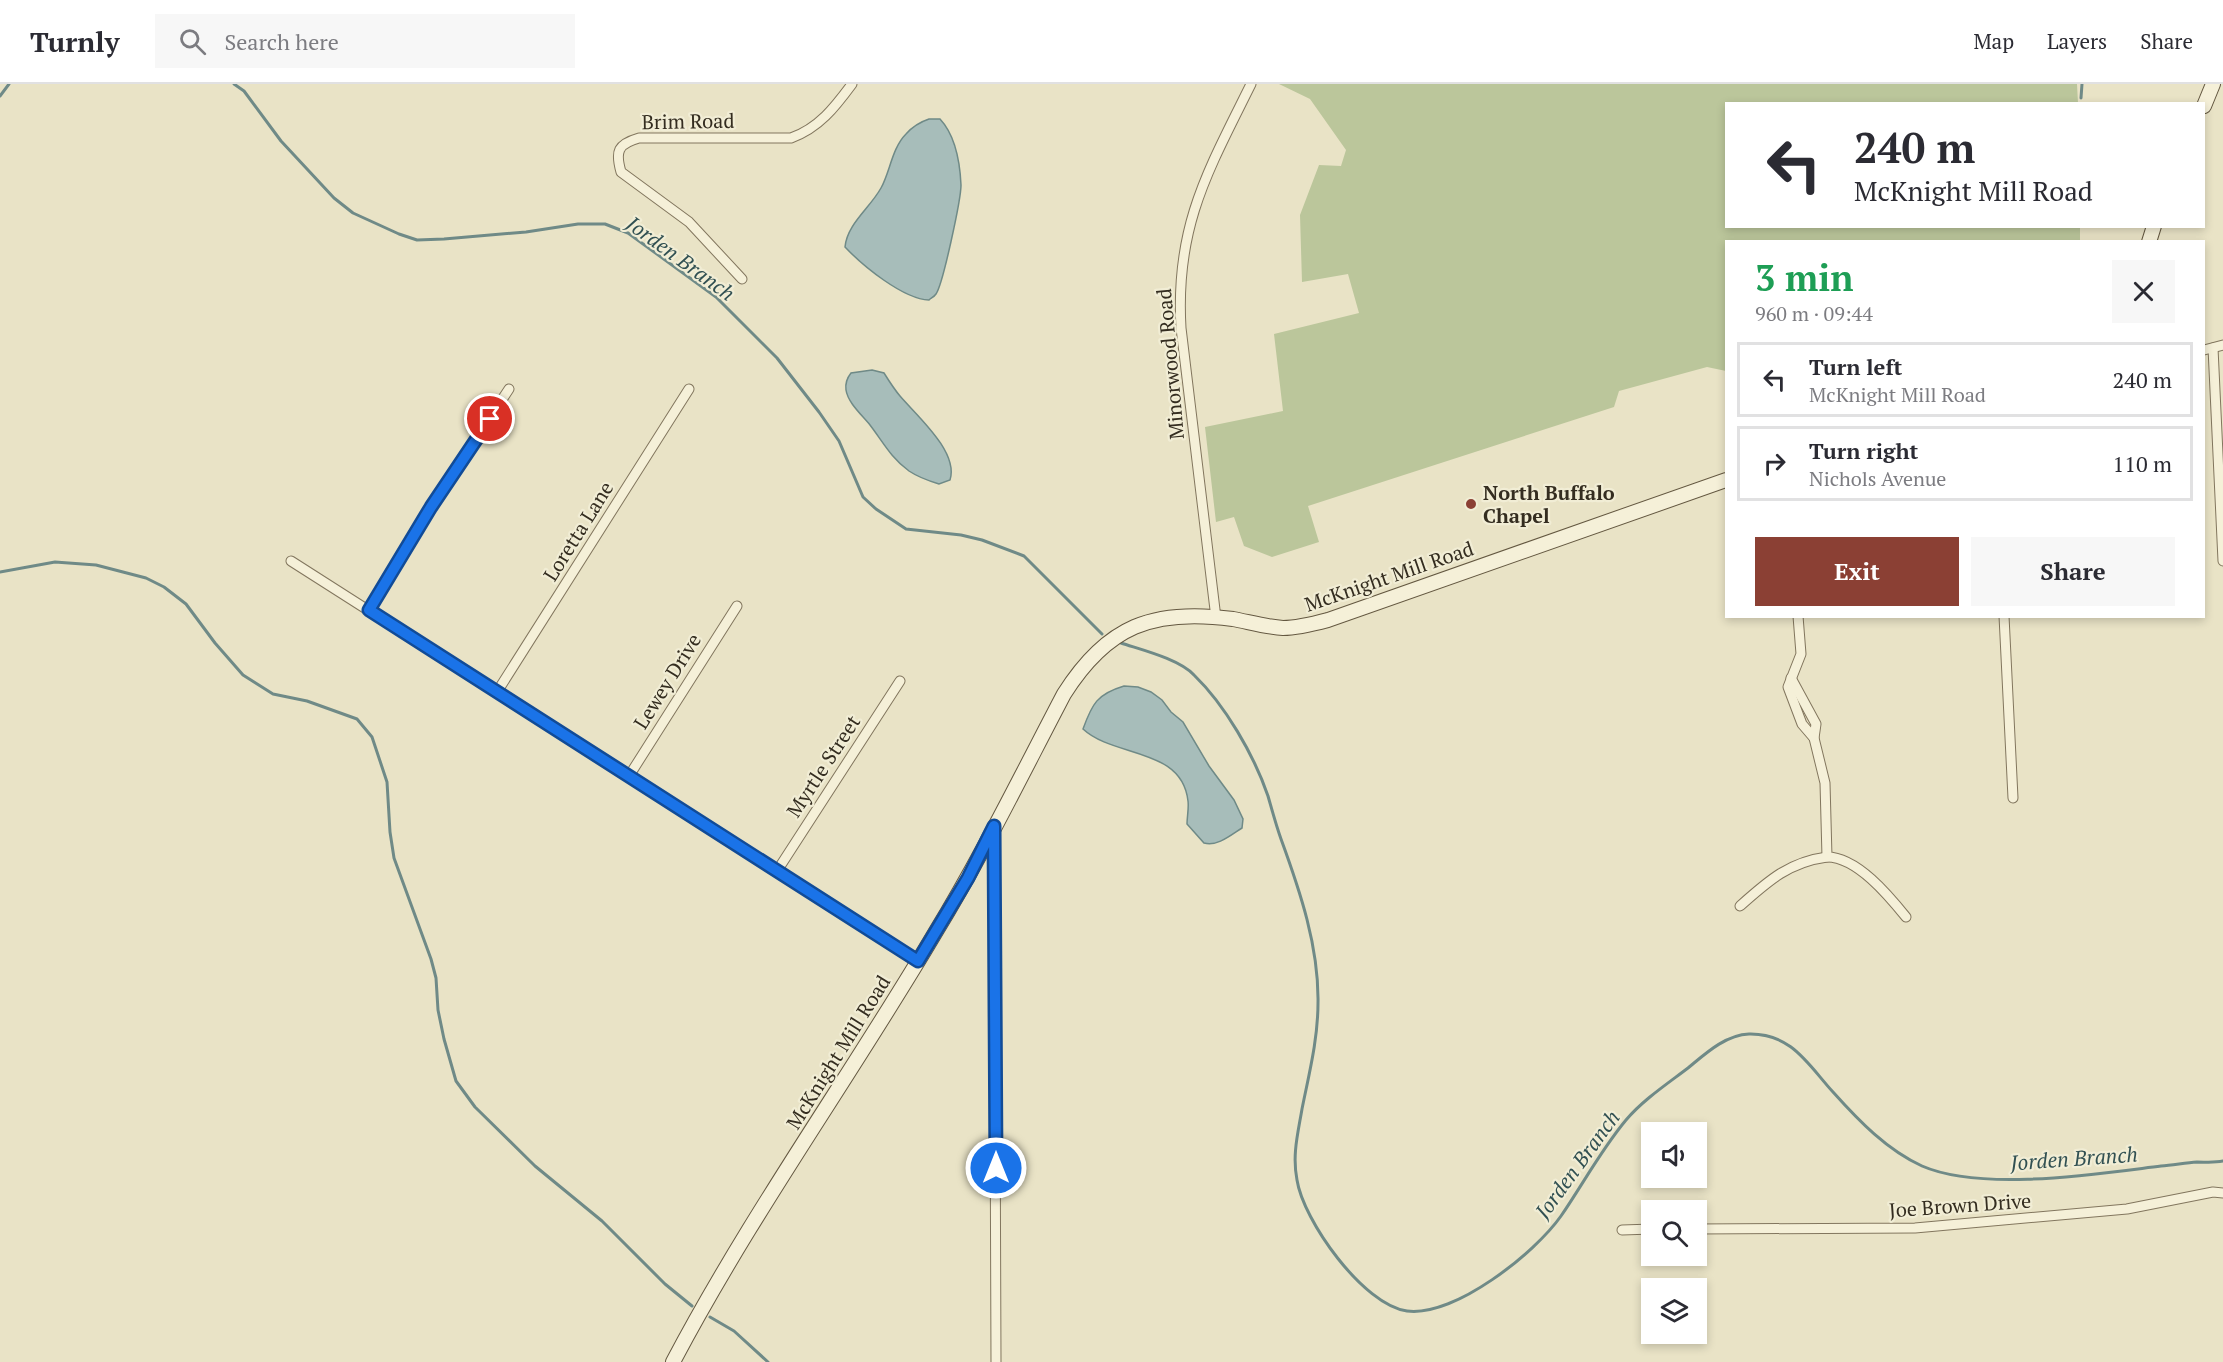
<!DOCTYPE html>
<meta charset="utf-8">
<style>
:root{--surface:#fff;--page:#f7f7f7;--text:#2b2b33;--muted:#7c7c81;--line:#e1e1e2;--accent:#8b4034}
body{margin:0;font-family:"PT Serif",serif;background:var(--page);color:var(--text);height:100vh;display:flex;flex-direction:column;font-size:22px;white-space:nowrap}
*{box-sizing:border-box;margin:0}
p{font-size:20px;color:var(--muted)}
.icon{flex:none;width:33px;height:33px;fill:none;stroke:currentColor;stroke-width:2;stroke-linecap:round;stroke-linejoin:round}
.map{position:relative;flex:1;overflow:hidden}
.details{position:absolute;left:1725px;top:156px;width:480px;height:378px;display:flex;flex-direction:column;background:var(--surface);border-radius:0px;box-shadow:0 3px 9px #0003}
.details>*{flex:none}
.banner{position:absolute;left:1725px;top:18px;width:480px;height:126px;border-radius:0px;box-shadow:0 3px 9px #0003;background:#fff;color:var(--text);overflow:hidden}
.buttons{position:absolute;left:1641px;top:1038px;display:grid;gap:12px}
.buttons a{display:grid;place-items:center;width:66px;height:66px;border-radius:0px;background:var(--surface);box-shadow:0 3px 9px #0003;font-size:30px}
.pin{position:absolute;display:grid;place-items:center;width:51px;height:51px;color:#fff;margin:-26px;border:3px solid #fff;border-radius:50%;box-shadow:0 2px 6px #0007}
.me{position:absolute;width:66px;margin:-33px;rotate:0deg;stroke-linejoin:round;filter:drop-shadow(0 0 4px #0008)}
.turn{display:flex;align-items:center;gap:21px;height:126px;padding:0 30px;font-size:27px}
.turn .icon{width:78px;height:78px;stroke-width:2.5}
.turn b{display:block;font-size:42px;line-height:51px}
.round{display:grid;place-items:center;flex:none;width:63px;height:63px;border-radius:0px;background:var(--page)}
.summary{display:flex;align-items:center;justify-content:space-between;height:102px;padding:0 30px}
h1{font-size:36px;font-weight:700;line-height:45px;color:#1e9e55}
.cta{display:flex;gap:12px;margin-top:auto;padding:12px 30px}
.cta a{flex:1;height:69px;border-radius:0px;background:var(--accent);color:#fff;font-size:24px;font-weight:700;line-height:69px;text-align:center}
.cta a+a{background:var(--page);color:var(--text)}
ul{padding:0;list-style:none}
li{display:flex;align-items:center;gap:18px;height:75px;margin:0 12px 9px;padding:0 18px;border:3px solid var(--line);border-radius:0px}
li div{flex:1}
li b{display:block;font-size:22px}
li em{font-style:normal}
header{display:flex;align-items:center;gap:36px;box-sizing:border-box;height:84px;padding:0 30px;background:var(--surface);border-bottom:2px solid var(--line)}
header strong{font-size:28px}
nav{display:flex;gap:33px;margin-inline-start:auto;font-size:21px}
.search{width:420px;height:54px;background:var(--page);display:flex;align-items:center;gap:15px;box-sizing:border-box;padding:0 21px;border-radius:0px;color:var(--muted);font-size:22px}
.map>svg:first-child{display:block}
.green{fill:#bbc69b}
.water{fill:#a7bdba;stroke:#6f8a87;stroke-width:1.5}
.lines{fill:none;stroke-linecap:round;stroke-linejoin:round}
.stream{stroke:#6f8a87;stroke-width:3}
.street-casing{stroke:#82765e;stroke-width:11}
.secondary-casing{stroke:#645841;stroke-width:16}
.street{stroke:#f5f0d8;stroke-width:9}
.secondary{stroke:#f5f0d8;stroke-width:14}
.route-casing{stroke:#114b97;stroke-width:15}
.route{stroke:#1a73e8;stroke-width:10}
.poi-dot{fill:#8b4034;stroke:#f1edd5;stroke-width:2}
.labels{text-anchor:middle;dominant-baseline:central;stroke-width:4.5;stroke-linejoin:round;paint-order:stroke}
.street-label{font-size:20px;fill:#342d20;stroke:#f1edd5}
.poi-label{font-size:20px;font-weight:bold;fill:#342d20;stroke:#f1edd5;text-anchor:start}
.water-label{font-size:21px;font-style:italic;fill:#315052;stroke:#f1edd5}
</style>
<header>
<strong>Turnly</strong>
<div class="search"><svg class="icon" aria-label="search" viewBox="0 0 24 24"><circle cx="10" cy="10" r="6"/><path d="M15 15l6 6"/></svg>Search here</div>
<nav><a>Map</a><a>Layers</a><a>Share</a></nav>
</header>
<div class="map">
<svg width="2223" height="1278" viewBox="0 0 2223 1278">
<rect width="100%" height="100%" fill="#e9e3c6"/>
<path class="green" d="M1279,0H2077L2078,19L1726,20V142H2080V157L1726,158V287L1707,283L1619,307L1614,323L1308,422L1319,458L1272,473L1244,462L1234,433L1216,438L1205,343L1283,327L1274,250L1359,229L1348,190L1302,198L1300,131L1319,81L1341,82L1346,66L1310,15Z"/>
<g class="water">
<path d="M929,35H940C955,51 960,79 961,101C961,115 943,200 936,210C934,213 931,214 929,216C903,215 863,182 845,163C847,140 870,124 881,104C890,88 892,64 906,50C913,42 920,38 929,35Z"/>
<path d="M872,286L884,289C889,297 894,305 900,312C917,332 959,368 950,396L939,400C929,397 918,393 909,387C891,374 883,358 870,341C862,331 848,319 846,306C845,299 847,294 851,289Z"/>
<path d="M1124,602L1138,603L1151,608L1162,616L1171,628L1183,638L1209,682L1234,716L1243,735L1242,744C1231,751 1217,763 1204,759L1187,740C1187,733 1189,724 1188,717C1182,663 1114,674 1083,645C1092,620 1097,610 1124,602Z"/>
</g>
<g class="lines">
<g class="stream">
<path d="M234,0L244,7L281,57L334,114L353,129L399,150L417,156L444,155L526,148L578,140H605L628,149L716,213L777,274L819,328L839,357L863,413L876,425L906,445L961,451L982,456L1024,472L1102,550"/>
<path d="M0,12L9,0"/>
<path d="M2081,14L2082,0"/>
<path d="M0,488L55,478L96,481L146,494L164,503L186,520L215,559L243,591L273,610L307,617L357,635L372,653L387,698L390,748L394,774L431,875L436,894L438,926L444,955L456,997L475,1023L535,1082L602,1137L665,1200L692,1222"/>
<path d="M1121,559C1142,566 1179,575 1194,591C1225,621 1254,671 1268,712C1272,726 1276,741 1281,755C1300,807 1319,863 1318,919C1318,955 1309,990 1302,1025C1298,1049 1292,1071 1297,1096C1303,1136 1363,1221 1407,1227C1455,1233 1535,1169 1561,1132C1583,1100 1601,1066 1626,1036C1643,1016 1667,1000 1688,984C1705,970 1725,951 1749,950C1792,949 1809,982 1833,1008C1859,1037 1887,1066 1922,1082C1982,1108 2096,1090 2161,1082C2173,1081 2185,1079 2197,1078C2206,1078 2214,1079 2223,1077"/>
<path d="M710,1233L734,1247L768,1278"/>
</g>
<defs>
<g id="street">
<path d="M742,195L689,138L621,88C615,67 618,60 639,54H791C819,44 835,23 852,0"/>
<path d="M2213,264L2223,477"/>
<path d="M2204,266L2223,261"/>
<path d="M291,477L918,877"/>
<path d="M369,526L431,423L509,305"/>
<path d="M1798,532L1801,570L1788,603L1802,640L1814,654"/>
<path d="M2004,532L2013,714"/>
<path d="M1216,534L1181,244C1175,142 1208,87 1251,0"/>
<path d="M1791,594L1816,640L1814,654L1825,699L1827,773C1857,773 1889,812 1906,833"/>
<path d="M497,608L689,305"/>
<path d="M629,692L737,522"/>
<path d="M994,748L996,1278"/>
<path d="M777,787L900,597"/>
<path d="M1740,822C1768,797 1789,778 1827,773"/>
<path d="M1696,1145L1915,1144L2127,1125L2213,1108L2223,1109"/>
<path d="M1622,1146L1652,1145"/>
</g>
<g id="secondary">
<path d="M2204,22L2213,0"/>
<path d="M2149,158L2154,142"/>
<path d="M673,1278C751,1130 850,993 935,849C982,772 1022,690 1064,610C1107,542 1153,524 1233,535C1249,538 1266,543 1283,544C1298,544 1313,540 1328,536L1726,396"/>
</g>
</defs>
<use href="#street" class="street-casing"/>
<use href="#secondary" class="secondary-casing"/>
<use href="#street" class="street"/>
<use href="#secondary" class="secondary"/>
</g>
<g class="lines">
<defs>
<path id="route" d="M490,335L431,423L369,526L918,877L968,794L994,742L996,1084"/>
</defs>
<use href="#route" class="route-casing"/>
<use href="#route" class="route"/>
</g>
<circle class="poi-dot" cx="1471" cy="420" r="6"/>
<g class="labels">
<g class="street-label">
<text transform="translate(688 37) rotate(-1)">Brim Road</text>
<text transform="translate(1170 280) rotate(-95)">Minorwood Road</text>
<text transform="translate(578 447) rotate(-58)">Loretta Lane</text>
<text transform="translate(1389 492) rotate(-19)">McKnight Mill Road</text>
<text transform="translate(667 597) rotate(-58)">Lewey Drive</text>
<text transform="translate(823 682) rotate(-57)">Myrtle Street</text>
<text transform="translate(838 968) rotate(-58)">McKnight Mill Road</text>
<text transform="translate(1960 1121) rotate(-4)">Joe Brown Drive</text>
</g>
<g class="poi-label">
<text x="1483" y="408">North Buffalo<tspan x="1483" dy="23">Chapel</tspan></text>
</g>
<g class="water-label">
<text transform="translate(681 174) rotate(36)">Jorden Branch</text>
<text transform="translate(2074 1074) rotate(-4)">Jorden Branch</text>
<text transform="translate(1577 1080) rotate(-54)">Jorden Branch</text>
</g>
</g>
</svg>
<div class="buttons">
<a><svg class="icon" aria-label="sound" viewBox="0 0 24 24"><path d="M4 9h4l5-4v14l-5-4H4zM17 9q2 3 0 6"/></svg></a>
<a><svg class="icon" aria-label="search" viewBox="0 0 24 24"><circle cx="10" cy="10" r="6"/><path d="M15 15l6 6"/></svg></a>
<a><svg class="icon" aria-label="layers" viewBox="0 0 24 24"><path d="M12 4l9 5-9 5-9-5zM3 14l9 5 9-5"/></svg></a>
</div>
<div class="pin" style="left:490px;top:335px;background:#d93025"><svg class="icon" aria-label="arrive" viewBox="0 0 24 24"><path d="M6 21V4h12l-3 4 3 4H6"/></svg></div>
<svg class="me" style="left:996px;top:1084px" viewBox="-20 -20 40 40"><circle r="17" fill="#1a73e8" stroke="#fff" stroke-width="3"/><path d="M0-11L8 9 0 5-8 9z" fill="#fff"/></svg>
<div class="banner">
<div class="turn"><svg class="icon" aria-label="left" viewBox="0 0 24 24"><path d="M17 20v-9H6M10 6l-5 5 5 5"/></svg><div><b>240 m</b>McKnight Mill Road</div></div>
</div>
<section class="details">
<div class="summary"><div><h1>3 min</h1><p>960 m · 09:44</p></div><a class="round"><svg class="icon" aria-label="close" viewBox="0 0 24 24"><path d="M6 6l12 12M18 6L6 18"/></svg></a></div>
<ul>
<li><svg class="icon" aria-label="left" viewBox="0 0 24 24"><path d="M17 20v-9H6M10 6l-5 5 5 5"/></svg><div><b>Turn left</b><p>McKnight Mill Road</p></div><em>240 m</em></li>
<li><svg class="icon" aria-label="right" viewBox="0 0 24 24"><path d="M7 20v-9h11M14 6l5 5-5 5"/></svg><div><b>Turn right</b><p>Nichols Avenue</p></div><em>110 m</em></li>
</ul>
<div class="cta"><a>Exit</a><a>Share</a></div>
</section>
</div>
